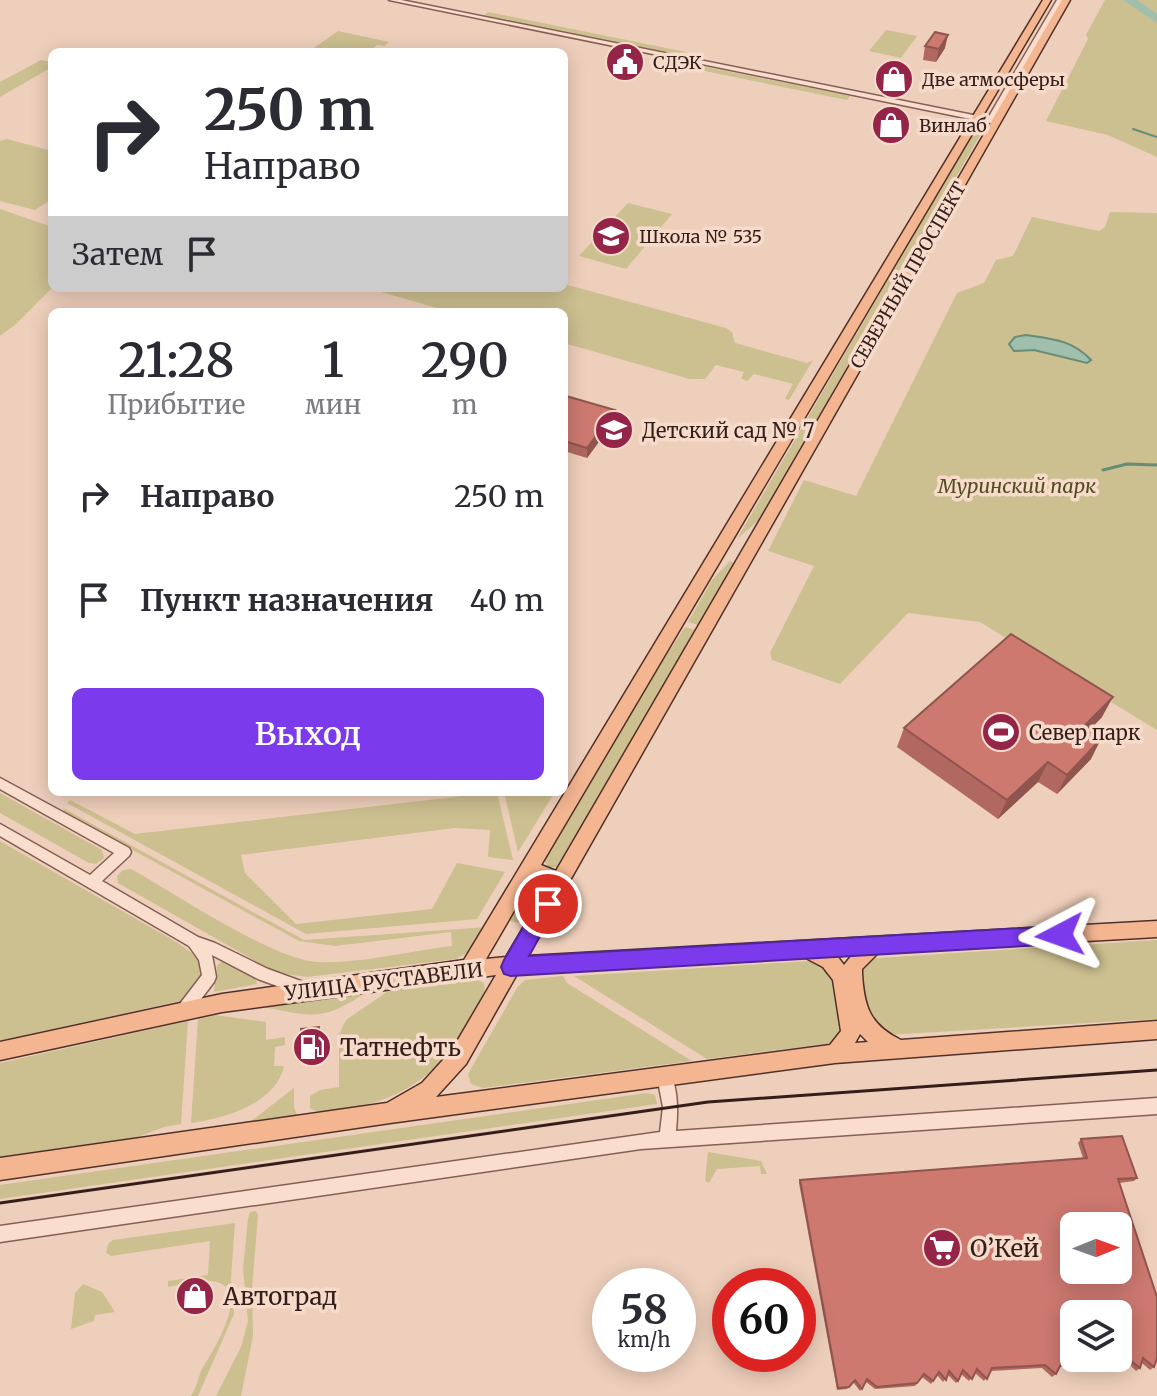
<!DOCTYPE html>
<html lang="ru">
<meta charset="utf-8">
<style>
:root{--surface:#fff;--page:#f2f2f3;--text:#2b2b33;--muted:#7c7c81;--accent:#7c3aed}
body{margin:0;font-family:Merriweather,serif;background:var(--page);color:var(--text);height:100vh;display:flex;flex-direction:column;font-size:30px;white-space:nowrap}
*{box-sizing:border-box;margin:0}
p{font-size:26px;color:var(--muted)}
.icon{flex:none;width:44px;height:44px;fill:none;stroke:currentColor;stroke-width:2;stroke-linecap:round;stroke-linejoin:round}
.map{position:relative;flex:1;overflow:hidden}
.drawer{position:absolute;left:48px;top:308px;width:520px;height:488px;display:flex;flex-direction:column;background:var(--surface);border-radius:12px;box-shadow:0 4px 20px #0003}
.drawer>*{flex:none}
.top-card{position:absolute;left:48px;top:48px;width:520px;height:244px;border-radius:12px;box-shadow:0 4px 20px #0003;background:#fff;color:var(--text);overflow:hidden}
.needle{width:52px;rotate:89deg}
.controls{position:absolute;left:1060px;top:1212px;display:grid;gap:16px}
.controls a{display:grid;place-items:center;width:72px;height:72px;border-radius:12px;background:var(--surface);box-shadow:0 4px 20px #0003;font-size:40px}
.speed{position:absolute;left:592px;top:1268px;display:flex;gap:16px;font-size:40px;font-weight:700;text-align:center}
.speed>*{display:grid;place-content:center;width:104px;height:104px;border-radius:50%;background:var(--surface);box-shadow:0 4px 20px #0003;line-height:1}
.speed small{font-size:20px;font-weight:400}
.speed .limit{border:12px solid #d22;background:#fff;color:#111}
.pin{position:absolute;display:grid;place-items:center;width:68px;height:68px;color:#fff;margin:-34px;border:4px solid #fff;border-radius:50%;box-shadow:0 2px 8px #0007}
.me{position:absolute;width:88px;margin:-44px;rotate:266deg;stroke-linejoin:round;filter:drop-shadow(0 0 6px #0008)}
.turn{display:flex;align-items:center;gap:28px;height:168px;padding:0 24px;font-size:36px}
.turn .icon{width:104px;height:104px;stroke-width:2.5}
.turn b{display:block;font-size:56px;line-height:68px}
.then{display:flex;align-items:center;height:76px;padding:0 24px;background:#0003;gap:16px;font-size:30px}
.eta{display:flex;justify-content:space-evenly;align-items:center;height:136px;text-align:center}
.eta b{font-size:48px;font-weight:600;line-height:56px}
.primary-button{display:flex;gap:16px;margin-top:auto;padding:16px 24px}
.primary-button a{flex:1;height:92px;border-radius:12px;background:var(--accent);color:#fff;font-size:32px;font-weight:600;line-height:92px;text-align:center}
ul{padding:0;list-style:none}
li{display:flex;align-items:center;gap:24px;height:104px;padding:0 24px}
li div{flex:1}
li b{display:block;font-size:30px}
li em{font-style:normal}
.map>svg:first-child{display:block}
.green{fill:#ccbf90}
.water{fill:#a0bfac;stroke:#678c77;stroke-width:2}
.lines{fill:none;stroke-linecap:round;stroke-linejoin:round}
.stream-far1{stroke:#678c77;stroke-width:2}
.stream{stroke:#678c77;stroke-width:3}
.river{fill:#a0bfac;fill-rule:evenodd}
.minor-casing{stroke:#855f55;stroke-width:3}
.major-casing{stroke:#52302a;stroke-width:3}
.minor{fill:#f9dece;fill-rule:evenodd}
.major{fill:#f4b591;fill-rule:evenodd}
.tram{stroke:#341e1a;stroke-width:3}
.wall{fill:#b06860}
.shaded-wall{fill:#90554e}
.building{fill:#cd7970;stroke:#90554e;stroke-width:2;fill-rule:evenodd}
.route{fill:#7c3aed;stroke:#51269a;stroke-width:2}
.labels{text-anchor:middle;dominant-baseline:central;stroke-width:7;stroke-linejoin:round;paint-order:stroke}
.far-poi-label{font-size:18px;fill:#341e1a;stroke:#f6dbcb;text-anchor:start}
.far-street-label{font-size:18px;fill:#341e1a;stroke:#f6dbcb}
.poi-label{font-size:20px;fill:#341e1a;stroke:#f6dbcb;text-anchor:start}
.park-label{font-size:20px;font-style:italic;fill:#514d20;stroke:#f6dbcb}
.street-label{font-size:20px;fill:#341e1a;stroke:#f6dbcb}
.near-poi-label{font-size:24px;fill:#341e1a;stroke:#f6dbcb;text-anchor:start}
</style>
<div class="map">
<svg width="1157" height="1396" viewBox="0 0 1157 1396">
<rect width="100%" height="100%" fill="#eecfbb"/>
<g class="green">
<path d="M1105,0H1157V157L1108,135L1046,121L1088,39L1086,35Z"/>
<path d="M488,12L686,52L682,56L484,16Z"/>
<path d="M886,30L917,36L901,58L869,51Z"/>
<path d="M338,31L389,42L384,46L377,45L372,49L375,52H308Z"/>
<path d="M41,60L52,62V67L0,97V82Z"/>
<path d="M691,64L850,96L847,100L685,67Z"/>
<path d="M976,129L983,130L759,520L737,539Z"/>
<path d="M7,139L52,151V199L35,210L0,201V141Z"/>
<path d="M628,203L672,214L626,269L579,256Z"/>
<path d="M0,209L52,227V288L16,324L0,336Z"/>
<path d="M1110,212L1157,213V730L980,622L908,613L840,684L772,660L770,653L814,566L768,551L804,480L856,496L957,293L984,283L996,260L1013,256L1032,217L1099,231L1105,227Z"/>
<path d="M564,284L726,328L732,332L735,343L807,363L813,360L789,400L785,399L793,384L754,374L747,381L741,378L744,372L716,365L705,379H690L564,343V312H443L444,310L367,288H564Z"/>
<path d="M730,561L734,563L698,625L688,622L712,580Z"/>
<path d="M685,627L695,630L558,867H549L544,861L647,685Z"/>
<path d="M497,792L513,860L488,857L490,830L455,828L241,855L245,873L296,924L432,909L457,863L505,872L477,919L306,934L67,803L70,800L135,834Z"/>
<path d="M504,792H555L518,852Z"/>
<path d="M0,793L102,850L104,858L96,864L89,863L0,813Z"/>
<path d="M63,808L304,940L488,927L472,950L456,959L307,977L285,974L266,967L118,883L117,876L123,870L131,869C176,894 272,959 317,962C359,964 410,951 452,946L451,932L335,946L299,941L65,813Z"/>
<path d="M0,841L178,943L201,960L204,978L184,1000L0,1041Z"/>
<path d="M535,877L540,882L549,883L525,924L509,921Z"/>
<path d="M1157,940V1019L886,1035L869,1021L859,967L869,959L878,958Z"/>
<path d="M223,960L256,979L257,984L214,992L217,966Z"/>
<path d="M811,961L832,970L846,1029L832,1043L707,1059L574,976Z"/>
<path d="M563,976L567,983L692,1061L483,1088L471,1084L468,1074L517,988L525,980Z"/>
<path d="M475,978L484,983C487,996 478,1006 472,1017C441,1070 408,1100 346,1108C333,1110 320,1115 310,1108V1096L320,1090L339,1087V1034L346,1020L397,985Z"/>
<path d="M365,993C323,1021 312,1017 264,1007Z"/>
<path d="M215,1015L266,1022V1040L285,1037V1045L275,1047L274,1066H284C276,1104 225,1118 191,1123L198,1019Z"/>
<path d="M188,1021L181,1124L164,1127L135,1138L0,1157V1063Z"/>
<path d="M294,1088V1107L297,1115L250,1122Z"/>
<path d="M647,1093L655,1095L657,1104L0,1199V1185Z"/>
<path d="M708,1152L761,1161L767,1174H761L760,1166L717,1169L709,1183L705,1181Z"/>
<path d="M256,1211L258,1215L252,1288L253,1336L241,1396H216L241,1347L248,1321L243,1269L248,1219L250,1212Z"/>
<path d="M235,1223L231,1278L234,1314L198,1396H191C197,1386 198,1378 202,1369C212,1352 256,1285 211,1281C198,1280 181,1285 168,1287V1281L208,1275L210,1241L111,1256L106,1253L108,1244L113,1240Z"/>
<path d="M83,1284L102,1292L115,1312L95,1315L94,1321L71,1329L75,1293Z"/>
</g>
<path class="water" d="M1026,335C1053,339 1072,340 1091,360L1087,363L1034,350L1014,351L1009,344L1015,337Z"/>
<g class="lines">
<path class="stream-far1" d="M1133,129L1157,137"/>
<path class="stream" d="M1103,470L1127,464L1157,465"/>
<path class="river" d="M1123,0H1137L1157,14V23Z"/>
<defs>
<g id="minor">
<path d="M389,0H401L988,118L1057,0H1063L994,120L999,122L995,124Z"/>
<path d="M0,778L129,848L131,852L129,856L102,881L198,937L215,943L268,969L309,984L311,989L309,994L304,996L258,979L212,955L216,977L214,982L189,1015L184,1017L179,1015L177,1010L179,1005L202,975L199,960L189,946L0,836V824L90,875L114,853L0,789Z"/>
<path d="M665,1069L670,1071C678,1091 678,1110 676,1131L1157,1098V1114L641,1149L0,1242V1226L660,1132L663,1107L657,1076L660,1071Z"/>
</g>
<path id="major" d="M1043,0H1051L541,865L556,871L1062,0H1070L527,956L1157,921V937L878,953L862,969V973C864,1007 870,1025 901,1040L1157,1021V1039L835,1063L390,1123L0,1180V1158L387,1103L422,1083L452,1050L496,975L222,1012L0,1060V1042L222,994L464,960ZM533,878L549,884L506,957L486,959ZM852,955L844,965L837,956ZM804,957L823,967L833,980L841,1031L830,1045L436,1097L466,1064L517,974ZM860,1034L868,1042L855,1043Z"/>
</defs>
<use href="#minor" class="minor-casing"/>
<use href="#major" class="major-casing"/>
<use href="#minor" class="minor"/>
<use href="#major" class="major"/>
<path class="tram" d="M0,1203L708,1102L1157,1070"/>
</g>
<g class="wall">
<path d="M925,46L945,48L936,62L923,60Z"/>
<path d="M564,398L615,410V420L587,458L564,451Z"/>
<path d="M1102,717L1088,731L1091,759L1057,794L1038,782L998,819L897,747L904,728Z"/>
<path d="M320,1031V1060L303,1062L301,1058Z"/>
<path d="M1081,1139L1137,1178L1134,1181L1119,1183L1157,1297V1360L1154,1367L1150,1370L1142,1363L1140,1368L1136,1371L1129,1364L1126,1369L1123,1372L1113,1364L1060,1367L1056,1374L1052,1377L1042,1368L991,1371L984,1381L975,1373L969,1381L961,1374L958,1381L956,1383L948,1375L943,1382L937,1375L931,1384L922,1377L915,1386L875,1389L866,1382L860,1391L853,1382L847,1389L837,1390L799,1183L800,1180L1083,1158L1078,1143Z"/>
</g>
<g class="shaded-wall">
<path d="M948,35L945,48L936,62L939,49Z"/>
<path d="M615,410V420L587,458V448Z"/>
<path d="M1113,697L1102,717L1073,747L1083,727Z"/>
<path d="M1101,739L1091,759L1057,794L1067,775Z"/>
<path d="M1048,762L1038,782L998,819L1007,800Z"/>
<path d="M319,1027L320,1031V1060L319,1056Z"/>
</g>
<g class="building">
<path d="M935,32L948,35L939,49L925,46Z"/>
<path d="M566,396L615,410L587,448L564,441V398Z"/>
<path d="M1011,634L1113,697L1083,727L1101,739L1067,775L1048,762L1007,800L904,728Z"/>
<path d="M319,1027V1056L301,1058V1029Z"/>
<path d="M1122,1136L1137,1178L1118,1179L1157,1297V1358L1154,1367L1143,1358L1140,1368L1130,1360L1126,1369L1116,1362L1061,1364L1056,1374L1045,1365L992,1368L987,1379L977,1369L972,1379L963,1370L958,1381L949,1371L946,1380L939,1372L933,1381L924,1374L917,1383L877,1387L867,1379L862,1389L855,1380L849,1387L838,1388L800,1180L1087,1158L1081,1139ZM1074,1226H1118V1270H1074ZM1074,1314H1118V1358H1074Z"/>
</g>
<path class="route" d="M548,895L555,898L558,904L529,956L1060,926L1067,928L1071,935L1067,942L1060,944L511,976L504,974L501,967L504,960L540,898Z"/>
<defs>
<symbol id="civic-disc" viewBox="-11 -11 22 22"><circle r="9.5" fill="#952449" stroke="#f6dbcb"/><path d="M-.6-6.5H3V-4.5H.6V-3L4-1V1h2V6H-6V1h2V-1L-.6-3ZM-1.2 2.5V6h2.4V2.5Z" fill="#fff"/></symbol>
<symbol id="shop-disc" viewBox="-11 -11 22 22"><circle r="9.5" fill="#952449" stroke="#f6dbcb"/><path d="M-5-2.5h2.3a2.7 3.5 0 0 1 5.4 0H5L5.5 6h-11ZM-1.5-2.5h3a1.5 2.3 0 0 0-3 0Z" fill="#fff"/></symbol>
<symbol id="school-disc" viewBox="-11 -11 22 22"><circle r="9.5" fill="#952449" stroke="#f6dbcb"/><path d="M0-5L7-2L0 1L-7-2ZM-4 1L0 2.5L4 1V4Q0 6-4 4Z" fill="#fff"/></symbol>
<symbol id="stadium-disc" viewBox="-11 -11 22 22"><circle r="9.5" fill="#952449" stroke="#f6dbcb"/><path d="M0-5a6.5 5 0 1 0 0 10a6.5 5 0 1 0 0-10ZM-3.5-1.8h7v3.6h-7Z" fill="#fff"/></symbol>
<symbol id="fuel-disc" viewBox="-11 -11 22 22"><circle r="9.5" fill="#952449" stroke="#f6dbcb"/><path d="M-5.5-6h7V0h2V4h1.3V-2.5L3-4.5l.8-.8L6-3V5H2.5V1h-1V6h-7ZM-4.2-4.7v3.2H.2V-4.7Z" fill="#fff"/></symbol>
<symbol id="supermarket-disc" viewBox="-11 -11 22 22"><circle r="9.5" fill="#952449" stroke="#f6dbcb"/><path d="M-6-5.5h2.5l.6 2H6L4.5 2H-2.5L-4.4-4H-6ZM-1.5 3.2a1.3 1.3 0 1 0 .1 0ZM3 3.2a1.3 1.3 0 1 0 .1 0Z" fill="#fff"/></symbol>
</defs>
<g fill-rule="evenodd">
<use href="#civic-disc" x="603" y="40" width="44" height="44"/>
<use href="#shop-disc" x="872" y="57" width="44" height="44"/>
<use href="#shop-disc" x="869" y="103" width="44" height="44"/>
<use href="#school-disc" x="589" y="214" width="44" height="44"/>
<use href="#school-disc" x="592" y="408" width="44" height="44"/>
<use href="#stadium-disc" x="979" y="710" width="44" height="44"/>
<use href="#fuel-disc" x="290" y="1025" width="44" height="44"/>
<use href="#supermarket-disc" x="920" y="1226" width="44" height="44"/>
<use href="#shop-disc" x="173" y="1274" width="44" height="44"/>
</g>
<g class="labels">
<g class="far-poi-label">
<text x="653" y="62">СДЭК</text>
<text x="922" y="79">Две атмосферы</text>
<text x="919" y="125">Винлаб</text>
<text x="639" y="236">Школа № 535</text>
</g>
<g class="far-street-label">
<text transform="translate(908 275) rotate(-60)">СЕВЕРНЫЙ ПРОСПЕКТ</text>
</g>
<g class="poi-label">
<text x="642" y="430">Детский сад № 7</text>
<text x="1029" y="732">Север парк</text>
</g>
<g class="park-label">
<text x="1017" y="485">Муринский парк</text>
</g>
<g class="street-label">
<text transform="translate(384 981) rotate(-7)">УЛИЦА РУСТАВЕЛИ</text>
</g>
<g class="near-poi-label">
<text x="340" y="1047">Татнефть</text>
<text x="970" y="1248">О’Кей</text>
<text x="223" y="1296">Автоград</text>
</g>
</g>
</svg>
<div class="controls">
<a><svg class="needle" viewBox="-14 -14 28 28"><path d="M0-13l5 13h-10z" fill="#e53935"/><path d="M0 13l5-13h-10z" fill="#7c7c81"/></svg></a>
<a><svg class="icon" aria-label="layers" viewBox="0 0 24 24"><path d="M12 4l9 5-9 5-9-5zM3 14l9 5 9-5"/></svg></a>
</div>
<div class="speed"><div>58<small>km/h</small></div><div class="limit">60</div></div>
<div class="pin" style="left:548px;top:904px;background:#d93025"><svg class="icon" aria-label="arrive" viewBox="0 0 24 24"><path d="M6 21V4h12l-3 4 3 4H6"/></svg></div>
<svg class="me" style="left:1060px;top:935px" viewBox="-20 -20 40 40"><path d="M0-17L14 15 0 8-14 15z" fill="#7c3aed" stroke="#fff" stroke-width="4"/></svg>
<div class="top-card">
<div class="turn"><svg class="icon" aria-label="right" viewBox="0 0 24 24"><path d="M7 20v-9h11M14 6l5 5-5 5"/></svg><div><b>250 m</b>Направо</div></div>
<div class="then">Затем<svg class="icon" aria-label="arrive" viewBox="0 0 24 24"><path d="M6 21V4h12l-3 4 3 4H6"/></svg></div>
</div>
<section class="drawer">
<div class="eta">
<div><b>21:28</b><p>Прибытие</p></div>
<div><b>1</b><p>мин</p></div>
<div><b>290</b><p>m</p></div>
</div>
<ul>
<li><svg class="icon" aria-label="right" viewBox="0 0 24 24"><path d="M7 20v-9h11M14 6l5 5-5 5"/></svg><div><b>Направо</b></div><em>250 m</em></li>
<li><svg class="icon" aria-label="arrive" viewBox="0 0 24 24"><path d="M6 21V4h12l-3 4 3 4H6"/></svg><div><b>Пункт назначения</b></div><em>40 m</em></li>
</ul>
<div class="primary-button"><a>Выход</a></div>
</section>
</div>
